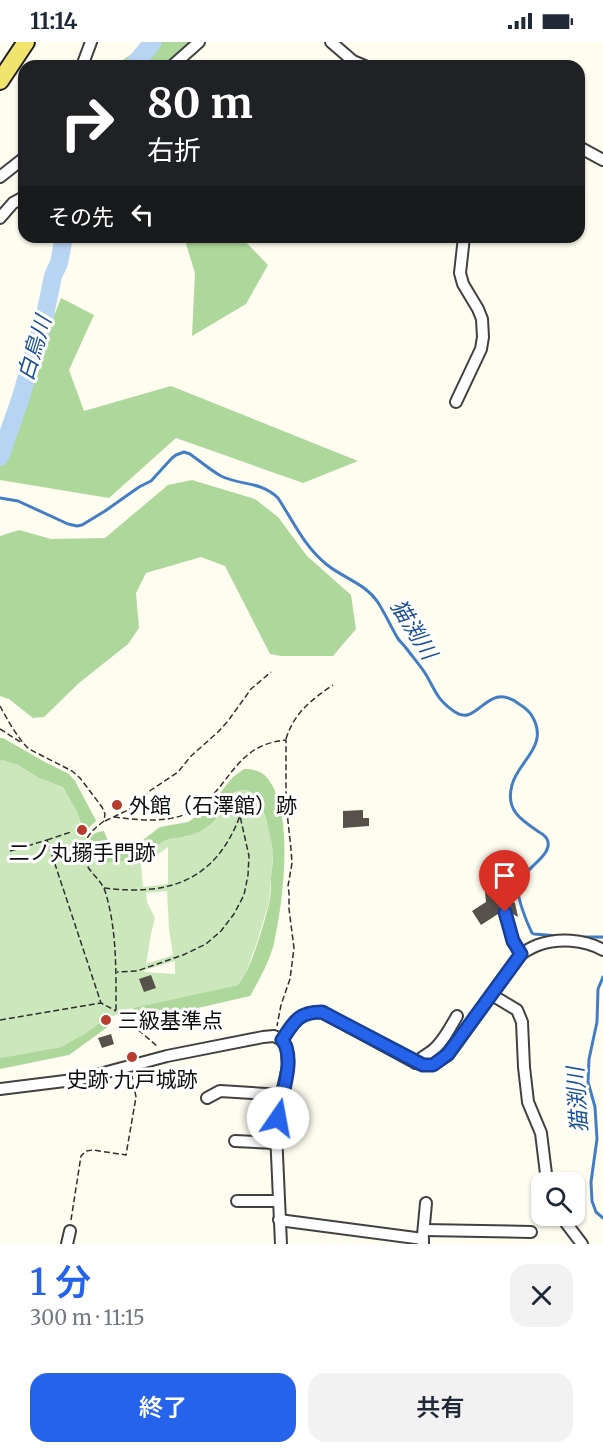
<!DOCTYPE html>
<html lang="ja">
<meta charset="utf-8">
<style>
:root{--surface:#fff;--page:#f2f2f3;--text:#1f2937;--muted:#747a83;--accent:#2563eb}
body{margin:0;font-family:Merriweather,"Noto Sans JP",serif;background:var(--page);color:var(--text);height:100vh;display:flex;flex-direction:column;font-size:22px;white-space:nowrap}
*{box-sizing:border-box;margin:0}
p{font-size:20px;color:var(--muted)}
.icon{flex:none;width:33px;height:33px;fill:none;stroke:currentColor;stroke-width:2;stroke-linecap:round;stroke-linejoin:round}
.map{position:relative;height:1202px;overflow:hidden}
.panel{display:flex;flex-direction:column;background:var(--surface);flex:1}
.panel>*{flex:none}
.banner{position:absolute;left:18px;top:18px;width:567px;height:183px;border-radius:18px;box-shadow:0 2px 4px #0004;background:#202124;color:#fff;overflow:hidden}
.tools{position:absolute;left:531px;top:1130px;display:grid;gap:12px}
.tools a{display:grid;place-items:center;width:54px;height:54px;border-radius:12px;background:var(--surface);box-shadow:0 2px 4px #0004;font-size:30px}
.pin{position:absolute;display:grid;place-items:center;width:51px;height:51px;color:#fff;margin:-62px -26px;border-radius:50% 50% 50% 0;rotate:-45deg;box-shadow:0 0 6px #0007}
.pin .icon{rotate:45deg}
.me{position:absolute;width:66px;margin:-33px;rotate:12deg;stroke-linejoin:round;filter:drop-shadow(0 0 4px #0008)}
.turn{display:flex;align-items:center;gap:21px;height:126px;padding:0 30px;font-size:27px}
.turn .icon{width:78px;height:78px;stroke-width:2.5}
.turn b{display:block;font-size:42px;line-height:51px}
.then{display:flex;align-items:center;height:57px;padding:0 30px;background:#0003;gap:12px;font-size:22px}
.round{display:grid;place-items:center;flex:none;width:63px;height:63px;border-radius:18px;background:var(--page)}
.summary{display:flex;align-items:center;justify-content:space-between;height:102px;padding:0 30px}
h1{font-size:36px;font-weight:600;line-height:45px;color:var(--accent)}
.action{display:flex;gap:12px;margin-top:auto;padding:12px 30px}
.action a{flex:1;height:69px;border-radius:18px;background:var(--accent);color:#fff;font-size:24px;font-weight:600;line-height:69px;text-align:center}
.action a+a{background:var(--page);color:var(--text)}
.status{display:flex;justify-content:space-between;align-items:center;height:42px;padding:0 30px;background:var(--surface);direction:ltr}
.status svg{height:16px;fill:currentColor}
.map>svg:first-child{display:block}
.green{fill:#cbe7bb;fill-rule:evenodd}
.forest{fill:#add79b}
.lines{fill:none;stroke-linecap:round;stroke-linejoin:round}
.stream{stroke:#437ec5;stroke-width:3}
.river{stroke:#b8d4f3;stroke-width:18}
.building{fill:#56514b}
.street-casing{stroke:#414141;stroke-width:14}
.primary-casing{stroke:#1f1f1f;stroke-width:20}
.path{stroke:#303030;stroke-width:1.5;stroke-dasharray:6 3;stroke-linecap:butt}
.street{stroke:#fff;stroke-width:10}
.primary{stroke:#f0e46e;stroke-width:16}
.route-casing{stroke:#184099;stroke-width:15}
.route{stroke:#2563eb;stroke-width:10}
.poi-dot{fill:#b63c2e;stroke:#fff;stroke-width:2}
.labels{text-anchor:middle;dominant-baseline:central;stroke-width:6;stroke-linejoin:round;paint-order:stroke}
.poi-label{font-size:21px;fill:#0e0e0e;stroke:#fff;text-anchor:start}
.water-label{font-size:22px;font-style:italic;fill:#1e5199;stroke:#fff}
</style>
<div class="status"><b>11:14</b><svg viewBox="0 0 49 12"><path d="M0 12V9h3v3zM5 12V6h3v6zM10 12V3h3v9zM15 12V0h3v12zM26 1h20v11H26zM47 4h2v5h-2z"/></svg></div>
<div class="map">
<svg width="603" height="1202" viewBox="0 0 603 1202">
<rect width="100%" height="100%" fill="#fefdf0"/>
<path class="green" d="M2,718L18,723L39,736L63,745L77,770L92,815L99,821L140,816L159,801L166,797L177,795H187L218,773L224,761L231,753L242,747L249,749L258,756L270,789L273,812L269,860L257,900L244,936L238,943L129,967L102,979L86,991L61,1005L0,1016V719ZM168,805V842L143,845L141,823L152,817ZM167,849L169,887L173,913L146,922L151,892L155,876L147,860L146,851ZM175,919V932L144,930L145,928Z"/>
<g class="forest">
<path d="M149,0H193L160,24H114Z"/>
<path d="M184,195H241L268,223L246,262L192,294L195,231Z"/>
<path d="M61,256L94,273L69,328L84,369L171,344L358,419L303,441L176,396L109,456L0,438V413Z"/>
<path d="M192,438L255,457L278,475L307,514L351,553L356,587L333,614H281L270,612L225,524L201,515L146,531L136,551L139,586L128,602L79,641L44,675L33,676L9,657L0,654V494L19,488L51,497L105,496L168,443Z"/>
<path d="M0,696H3L45,720L69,732L75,739L93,773L96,778L95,780L87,787H83L77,770L63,745L39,736L18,723L2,718L0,719Z"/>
<path d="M244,727C253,727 262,729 268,737C293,769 284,848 277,886C275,893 275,901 272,908C267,924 258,940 250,954L150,977L148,980C141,978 136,976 132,970L133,966L238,943C251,929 264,881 269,862C271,853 271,844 271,835C272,827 273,819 273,812C272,797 262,743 241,748C222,752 224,771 212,781C206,786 196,792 188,794C181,796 173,795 166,798C156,801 150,813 140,816C132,819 109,820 99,821C87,810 84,790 104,789L110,804L117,805L139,801L160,785L188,780L207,767L233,735Z"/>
<path d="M110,975L112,980L109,984L69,1013L0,1027V1016L61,1005L86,991L102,979Z"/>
</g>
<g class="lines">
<g class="stream">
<path d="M0,456L18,459L68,482L77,484L82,483L105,469L139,445L151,439L172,416L176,413L184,410L190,412C200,419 210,428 221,434C242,444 261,439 278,456C293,479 304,504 326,522C343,536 364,541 377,559C385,571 390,583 397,595C399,599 403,602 406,606C412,614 419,622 425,631C436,649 436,657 455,670C478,686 487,637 519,662C524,665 529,669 532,674C550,704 518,719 512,743C505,768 521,778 539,790C543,792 547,795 548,800C551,815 522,828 518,843C516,854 527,881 532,891L534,892L559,894"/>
<path d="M578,895H603"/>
<path d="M603,935L598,947L597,980L589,1017L588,1040L595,1065L597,1097L591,1140L592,1159L596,1170L603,1176"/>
</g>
<g class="river">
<path d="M133,24L153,0"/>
<path d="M0,415L20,358L45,273L53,234L59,221L64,195"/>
</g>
</g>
<g class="building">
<path d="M363,768V776H369V784L343,786V769Z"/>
<path d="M502,838L503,852L515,861L518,875L513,872L510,864L504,863L499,865L498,872L481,883L472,869L486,860L484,840Z"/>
<path d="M151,933L156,946L144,950L139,937Z"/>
<path d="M111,992L114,1002L102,1006L98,996Z"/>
</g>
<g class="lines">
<defs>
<g id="street">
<path d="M331,0L353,19L365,24"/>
<path d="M82,24L91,0"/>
<path d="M172,24L199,0"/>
<path d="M579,105L603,118"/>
<path d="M0,135L24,116"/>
<path d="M0,176L13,161L24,155"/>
<path d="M456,360L481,307L483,295L482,277L478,267L463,242L460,231L464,195"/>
<path d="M505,870L513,899L521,912"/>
<path d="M492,953L517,968L522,980L524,1025L528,1060L541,1091L547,1140"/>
<path d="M282,998C294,980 298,970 322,970L416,1021C430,1026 437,1020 448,1013L521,912C526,909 532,905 538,903C558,896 584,897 603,908"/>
<path d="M416,1021C421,1015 427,1013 433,1008C443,1000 450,986 457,974"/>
<path d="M0,1047L81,1037L167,1014L263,995L274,994L282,998L286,1004L287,1010L288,1025L279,1063L276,1090L281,1202"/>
<path d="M207,1056L220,1049L282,1053"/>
<path d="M235,1099L276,1101"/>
<path d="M237,1159H279"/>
<path d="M560,1173L582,1202"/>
<path d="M279,1178L423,1197V1202"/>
<path d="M424,1188L531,1190"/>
<path d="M423,1193L426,1161"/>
<path d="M67,1202L70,1189"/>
</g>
<path id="primary" d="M0,39L26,0"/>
</defs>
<use href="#street" class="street-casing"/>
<use href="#primary" class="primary-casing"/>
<g class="path">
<path d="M0,664C7,677 18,697 29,707L72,729L80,736L102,765L105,772L104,779C90,790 81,798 85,818C87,829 101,837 105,849C117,887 116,929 116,969L157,1004"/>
<path d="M0,687L22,701"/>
<path d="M286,697C294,671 311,658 333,643"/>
<path d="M114,775C139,778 169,782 192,769C231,748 232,703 286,698V761L291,807L292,821L288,844L289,851V867L294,906L290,937L281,963L277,984"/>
<path d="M105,779L128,768L151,748L178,730L191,714L218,690L228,679L251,647L271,630"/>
<path d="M47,798L71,790"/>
<path d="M10,809L47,798L101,961"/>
<path d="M104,846C170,854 215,839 240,774L249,814L248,833L244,853L234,872L221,889L206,902L183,913L137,929L117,930"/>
<path d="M0,978L101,961L116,969"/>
<path d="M71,1178L81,1114L86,1109L93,1108L126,1113L136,1055L132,1034"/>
</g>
<use href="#street" class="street"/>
<use href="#primary" class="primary"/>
</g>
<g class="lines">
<defs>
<path id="route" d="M278,1076C280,1055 297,1016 282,998C294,980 298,970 322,970L423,1023H433L448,1012L521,912L513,899L505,870"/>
</defs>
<use href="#route" class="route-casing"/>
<use href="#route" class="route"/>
</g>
<g class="poi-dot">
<circle cx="117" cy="763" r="6"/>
<circle cx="82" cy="788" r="6"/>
<circle cx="106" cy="978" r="6"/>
<circle cx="132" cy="1015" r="6"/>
</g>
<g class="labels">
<g class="poi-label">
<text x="129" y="763">外館（石澤館）跡</text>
<text x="82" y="810" text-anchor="middle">二ノ丸搦手門跡</text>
<text x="118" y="978">三級基準点</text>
<text x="132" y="1037" text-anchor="middle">史跡 九戸城跡</text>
</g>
<g class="water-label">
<text transform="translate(34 306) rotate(-73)">白鳥川</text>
<text transform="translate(414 587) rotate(58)">猫渕川</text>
<text transform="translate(577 1058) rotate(-94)">猫渕川</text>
</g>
</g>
</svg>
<div class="tools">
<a><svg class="icon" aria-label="search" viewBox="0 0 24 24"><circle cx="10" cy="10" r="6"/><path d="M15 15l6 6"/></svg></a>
</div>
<div class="pin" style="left:505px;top:870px;background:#d93025"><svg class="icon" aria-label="arrive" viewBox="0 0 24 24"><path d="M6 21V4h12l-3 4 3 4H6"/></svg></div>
<svg class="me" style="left:278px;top:1076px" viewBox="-20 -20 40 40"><circle r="19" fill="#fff"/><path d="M0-13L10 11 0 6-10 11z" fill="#2563eb"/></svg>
<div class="banner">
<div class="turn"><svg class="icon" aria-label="right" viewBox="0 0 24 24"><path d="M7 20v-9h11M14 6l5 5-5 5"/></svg><div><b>80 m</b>右折</div></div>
<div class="then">その先<svg class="icon" aria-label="left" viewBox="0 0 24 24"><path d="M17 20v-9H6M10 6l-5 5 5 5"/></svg></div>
</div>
</div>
<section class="panel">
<div class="summary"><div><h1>1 分</h1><p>300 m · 11:15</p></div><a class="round"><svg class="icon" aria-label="close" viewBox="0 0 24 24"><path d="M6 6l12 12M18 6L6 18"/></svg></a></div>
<div class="action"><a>終了</a><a>共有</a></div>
</section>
